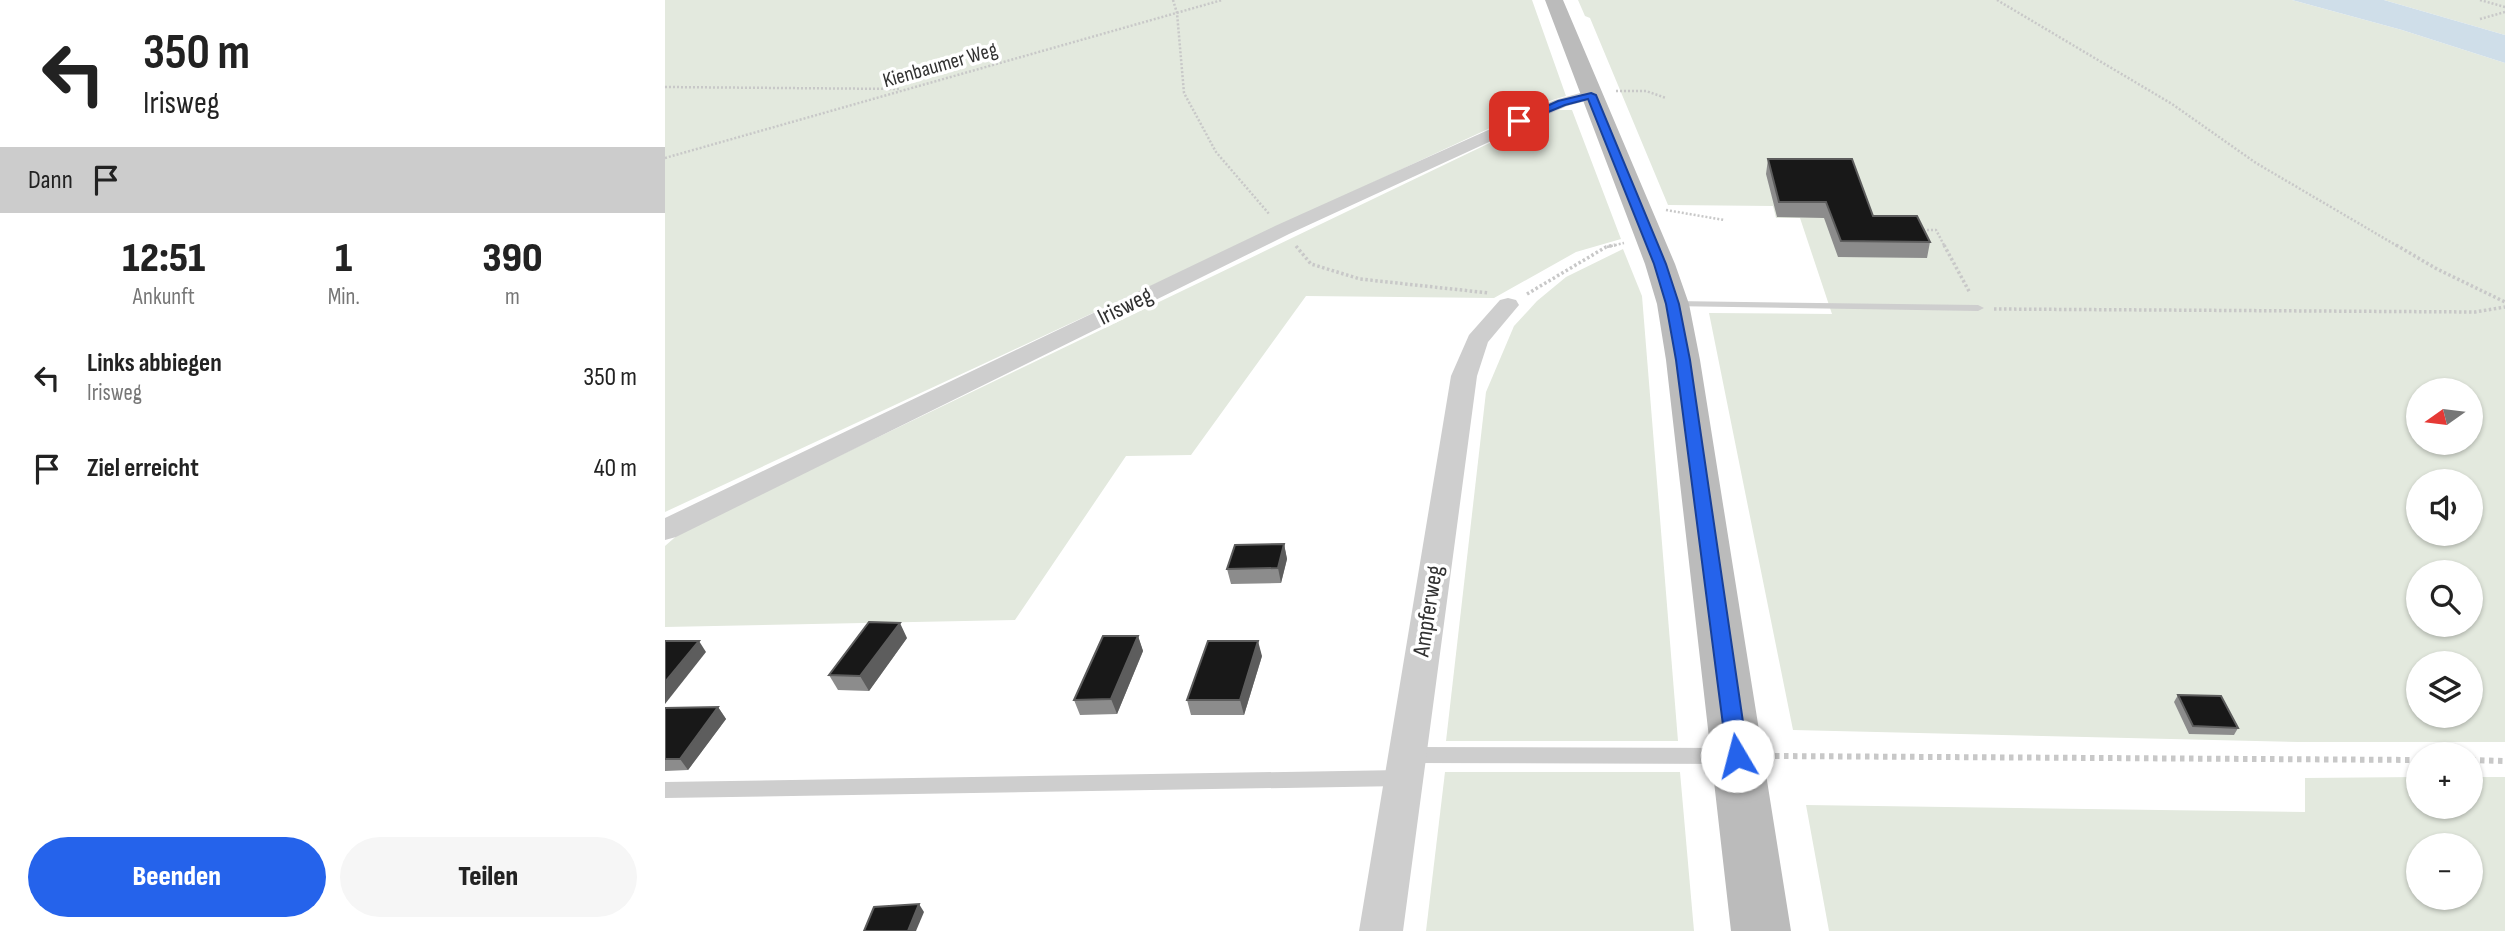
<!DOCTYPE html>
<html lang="de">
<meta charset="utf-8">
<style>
:root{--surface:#fff;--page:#f6f6f6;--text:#222;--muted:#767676;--accent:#2563eb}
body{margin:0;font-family:"Sofia Sans Condensed",sans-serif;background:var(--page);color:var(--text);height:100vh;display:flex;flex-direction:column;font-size:26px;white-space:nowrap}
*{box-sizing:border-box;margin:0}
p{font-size:23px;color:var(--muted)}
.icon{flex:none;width:38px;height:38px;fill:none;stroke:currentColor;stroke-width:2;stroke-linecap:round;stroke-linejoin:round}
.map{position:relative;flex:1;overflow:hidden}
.details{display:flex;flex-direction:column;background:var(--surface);width:665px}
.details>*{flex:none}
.hud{background:#fff;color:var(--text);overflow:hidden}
.needle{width:46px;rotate:256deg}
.tools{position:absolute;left:1741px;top:378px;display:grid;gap:14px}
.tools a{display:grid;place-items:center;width:77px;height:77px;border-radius:50%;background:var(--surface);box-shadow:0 2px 5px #0004;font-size:35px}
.pin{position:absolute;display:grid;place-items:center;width:60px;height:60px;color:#fff;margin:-30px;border-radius:14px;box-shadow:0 4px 10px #0006}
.me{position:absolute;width:77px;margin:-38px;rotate:352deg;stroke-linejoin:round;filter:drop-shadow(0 0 5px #0008)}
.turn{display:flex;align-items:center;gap:24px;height:147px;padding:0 28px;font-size:32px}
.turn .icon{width:91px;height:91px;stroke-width:2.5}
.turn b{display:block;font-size:49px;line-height:60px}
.then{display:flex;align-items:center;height:66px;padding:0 28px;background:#0003;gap:14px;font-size:26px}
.eta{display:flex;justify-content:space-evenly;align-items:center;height:119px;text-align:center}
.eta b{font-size:42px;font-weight:800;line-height:49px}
.cta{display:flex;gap:14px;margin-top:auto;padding:14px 28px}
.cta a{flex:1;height:80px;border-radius:42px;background:var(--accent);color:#fff;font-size:28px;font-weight:800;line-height:80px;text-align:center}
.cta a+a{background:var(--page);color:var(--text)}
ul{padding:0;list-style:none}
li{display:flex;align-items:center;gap:21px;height:91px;padding:0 28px}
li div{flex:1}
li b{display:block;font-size:26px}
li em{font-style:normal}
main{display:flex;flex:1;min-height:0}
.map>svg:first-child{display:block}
.green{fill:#e3e9de;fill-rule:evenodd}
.water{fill:#cfdee9}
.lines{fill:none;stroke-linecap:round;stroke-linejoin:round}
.path-far2{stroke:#c8c8c8;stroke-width:2.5;stroke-dasharray:2 2;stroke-linecap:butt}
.path-far1{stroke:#c8c8c8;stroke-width:3.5;stroke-dasharray:2.5 2.5;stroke-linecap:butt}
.path{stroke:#c8c8c8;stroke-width:6;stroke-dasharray:4.5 4.5;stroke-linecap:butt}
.lane{fill:#cecece;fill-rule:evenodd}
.street{fill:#cecece;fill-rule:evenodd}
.secondary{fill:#bbb;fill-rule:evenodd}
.wall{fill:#8c8c8c}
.shaded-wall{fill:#5d5d5d}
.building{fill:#181818;stroke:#5d5d5d;stroke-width:2}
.route{fill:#2563eb;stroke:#184099;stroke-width:2}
.labels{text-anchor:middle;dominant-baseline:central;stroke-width:7;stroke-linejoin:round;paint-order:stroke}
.far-street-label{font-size:21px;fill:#313131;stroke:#fff}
.street-label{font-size:24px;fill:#313131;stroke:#fff}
</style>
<main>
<section class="details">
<div class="hud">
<div class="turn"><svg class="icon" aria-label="left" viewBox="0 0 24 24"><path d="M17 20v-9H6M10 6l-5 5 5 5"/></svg><div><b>350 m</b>Irisweg</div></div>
<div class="then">Dann<svg class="icon" aria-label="arrive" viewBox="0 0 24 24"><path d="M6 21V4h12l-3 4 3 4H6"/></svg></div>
</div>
<div class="eta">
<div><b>12:51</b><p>Ankunft</p></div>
<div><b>1</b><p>Min.</p></div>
<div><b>390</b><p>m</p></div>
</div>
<ul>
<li><svg class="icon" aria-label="left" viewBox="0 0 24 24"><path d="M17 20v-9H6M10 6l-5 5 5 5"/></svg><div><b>Links abbiegen</b><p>Irisweg</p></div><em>350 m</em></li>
<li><svg class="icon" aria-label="arrive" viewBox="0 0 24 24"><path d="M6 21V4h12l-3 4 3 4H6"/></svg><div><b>Ziel erreicht</b></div><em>40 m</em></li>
</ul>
<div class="cta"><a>Beenden</a><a>Teilen</a></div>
</section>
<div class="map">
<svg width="1840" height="931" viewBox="0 0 1840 931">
<rect width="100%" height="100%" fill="#fff"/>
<g class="green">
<path d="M0,0H867L901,96L881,102L0,512Z"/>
<path d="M913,0H1627L1737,30L1840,63V742H1634L1128,730L1044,313L1167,314L1135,218H1111L1108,206L1003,205L925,18L920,16ZM1754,390H1806V443H1754ZM1754,481H1806V534H1754ZM1754,572H1806V625H1754ZM1754,663H1806V716H1754Z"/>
<path d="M1719,0H1840V35Z"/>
<path d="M893,110H907L956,239L911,252L829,298L641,296L526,455L461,456L350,620L0,627V546L16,532Z"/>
<path d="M958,249L977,296L1013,741H781L821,392L849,326L872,301L901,277Z"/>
<path d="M780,772H1015L1029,931H761Z"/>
<path d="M1753,777L1754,807H1806V777H1840V931H1164L1141,805L1640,812V778ZM1754,845H1806V898H1754Z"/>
</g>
<path class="water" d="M1627,0H1719L1840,35V63L1737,30Z"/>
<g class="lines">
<g class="path-far2">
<path d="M508,0L512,13L519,93L551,152L605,215"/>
<path d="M1332,0L1507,104L1591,163L1734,247"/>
<path d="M1815,0L1840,7"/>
<path d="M1815,19L1840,12"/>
<path d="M0,87L234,89"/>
<path d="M951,91H981L1001,98"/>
<path d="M0,158L557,0"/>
<path d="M1001,210L1059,220"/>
<path d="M1254,230H1271L1280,247"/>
<path d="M942,247L959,243"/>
</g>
<g class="path-far1">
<path d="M1279,245L1305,293"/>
<path d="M1731,245L1772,269L1840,302"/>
<path d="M631,246L646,264L695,279L824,293"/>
<path d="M862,294L941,247L950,245"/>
<path d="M1329,309L1810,312L1840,307"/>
</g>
<g class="path">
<path d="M1110,756L1754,760"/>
<path d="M1806,760L1840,761"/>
</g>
<g class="lane">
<path d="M1008,301L1313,305L1319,308L1313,311L1004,306L1002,304Z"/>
<path d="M742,747L1065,748L1072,751L1074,756L1072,761L1065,764L742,763L735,760L733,755L735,750Z"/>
<path d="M737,770L744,772L747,778L744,784L737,786L0,798V782Z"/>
</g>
<g class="street">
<path d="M926,90L932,92L934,95L932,98L902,106L624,234L11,537L0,540V518L610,226L890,100Z"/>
<path d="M843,298L851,300L854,305L823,342L812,376L738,931H694L786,376L804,335L835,300Z"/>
</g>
<path class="secondary" d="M880,0H898L1010,264L1024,304L1035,360L1126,931H1066L1001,360L992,304L980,264Z"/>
</g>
<g class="wall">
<path d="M1103,159L1208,216L1265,242L1262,258L1173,257L1159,218L1112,217L1101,174Z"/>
<path d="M619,544L622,559L616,583L566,584L562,569Z"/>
<path d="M473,636L478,651L452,714L415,715L409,700Z"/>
<path d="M242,638L204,691L173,690L164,675Z"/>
<path d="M597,656L579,715H526L522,700Z"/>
<path d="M1513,695L1573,728L1569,735L1524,734L1509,702Z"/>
<path d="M53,707L61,719L23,770L0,771V708Z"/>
</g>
<g class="shaded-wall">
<path d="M619,544L622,559L616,583L613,568Z"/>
<path d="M235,623L242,638L204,691L195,676Z"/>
<path d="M473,636L478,651L452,714L446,699Z"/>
<path d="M34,641L41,652L0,704V682Z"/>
<path d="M593,641L597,656L579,715L575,700Z"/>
<path d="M53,707L61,719L23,770L15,759Z"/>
<path d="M254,904L259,912L251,931H243Z"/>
</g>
<g class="building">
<path d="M1103,159H1187L1208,216H1252L1265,242L1176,241L1161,202H1114Z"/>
<path d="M619,544L613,568L562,569L570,545Z"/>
<path d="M204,622L235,623L195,676L164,675Z"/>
<path d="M438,636H473L446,699L409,700Z"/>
<path d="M0,641H34L0,682Z"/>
<path d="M543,641H593L575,700H522Z"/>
<path d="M1513,695L1556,696L1573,728L1528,726Z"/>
<path d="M53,707L15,759H0V708Z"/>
<path d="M254,904L243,931H199L209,907Z"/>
</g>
<path class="route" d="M926,93L931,95L1001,264L1014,304L1025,360L1083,756L1080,762L1072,765L1065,762L1062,756L1011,360L1001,304L989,264L923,99L900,105L857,123L849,121L893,101Z"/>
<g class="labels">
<g class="far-street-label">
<text transform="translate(275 65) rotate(-16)">Kienbaumer Weg</text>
</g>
<g class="street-label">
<text transform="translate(460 306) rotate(-26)">Irisweg</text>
<text transform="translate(763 611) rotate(-81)">Ampferweg</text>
</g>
</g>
</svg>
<div class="tools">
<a><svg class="needle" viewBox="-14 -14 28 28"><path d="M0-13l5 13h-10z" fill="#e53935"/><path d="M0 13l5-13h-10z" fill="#767676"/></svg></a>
<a><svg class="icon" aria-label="sound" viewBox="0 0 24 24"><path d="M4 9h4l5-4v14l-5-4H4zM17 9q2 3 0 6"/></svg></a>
<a><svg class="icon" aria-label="search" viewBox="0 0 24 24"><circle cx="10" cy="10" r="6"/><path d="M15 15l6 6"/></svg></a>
<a><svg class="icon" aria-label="layers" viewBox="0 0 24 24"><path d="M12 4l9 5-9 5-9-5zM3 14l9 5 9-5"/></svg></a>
<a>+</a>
<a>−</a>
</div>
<div class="pin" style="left:854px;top:121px;background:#d93025"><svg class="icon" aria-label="arrive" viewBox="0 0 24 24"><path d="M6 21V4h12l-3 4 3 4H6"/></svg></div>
<svg class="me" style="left:1072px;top:756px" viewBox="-20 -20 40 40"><circle r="19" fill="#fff"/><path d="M0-13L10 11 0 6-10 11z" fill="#2563eb"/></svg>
</div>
</main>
